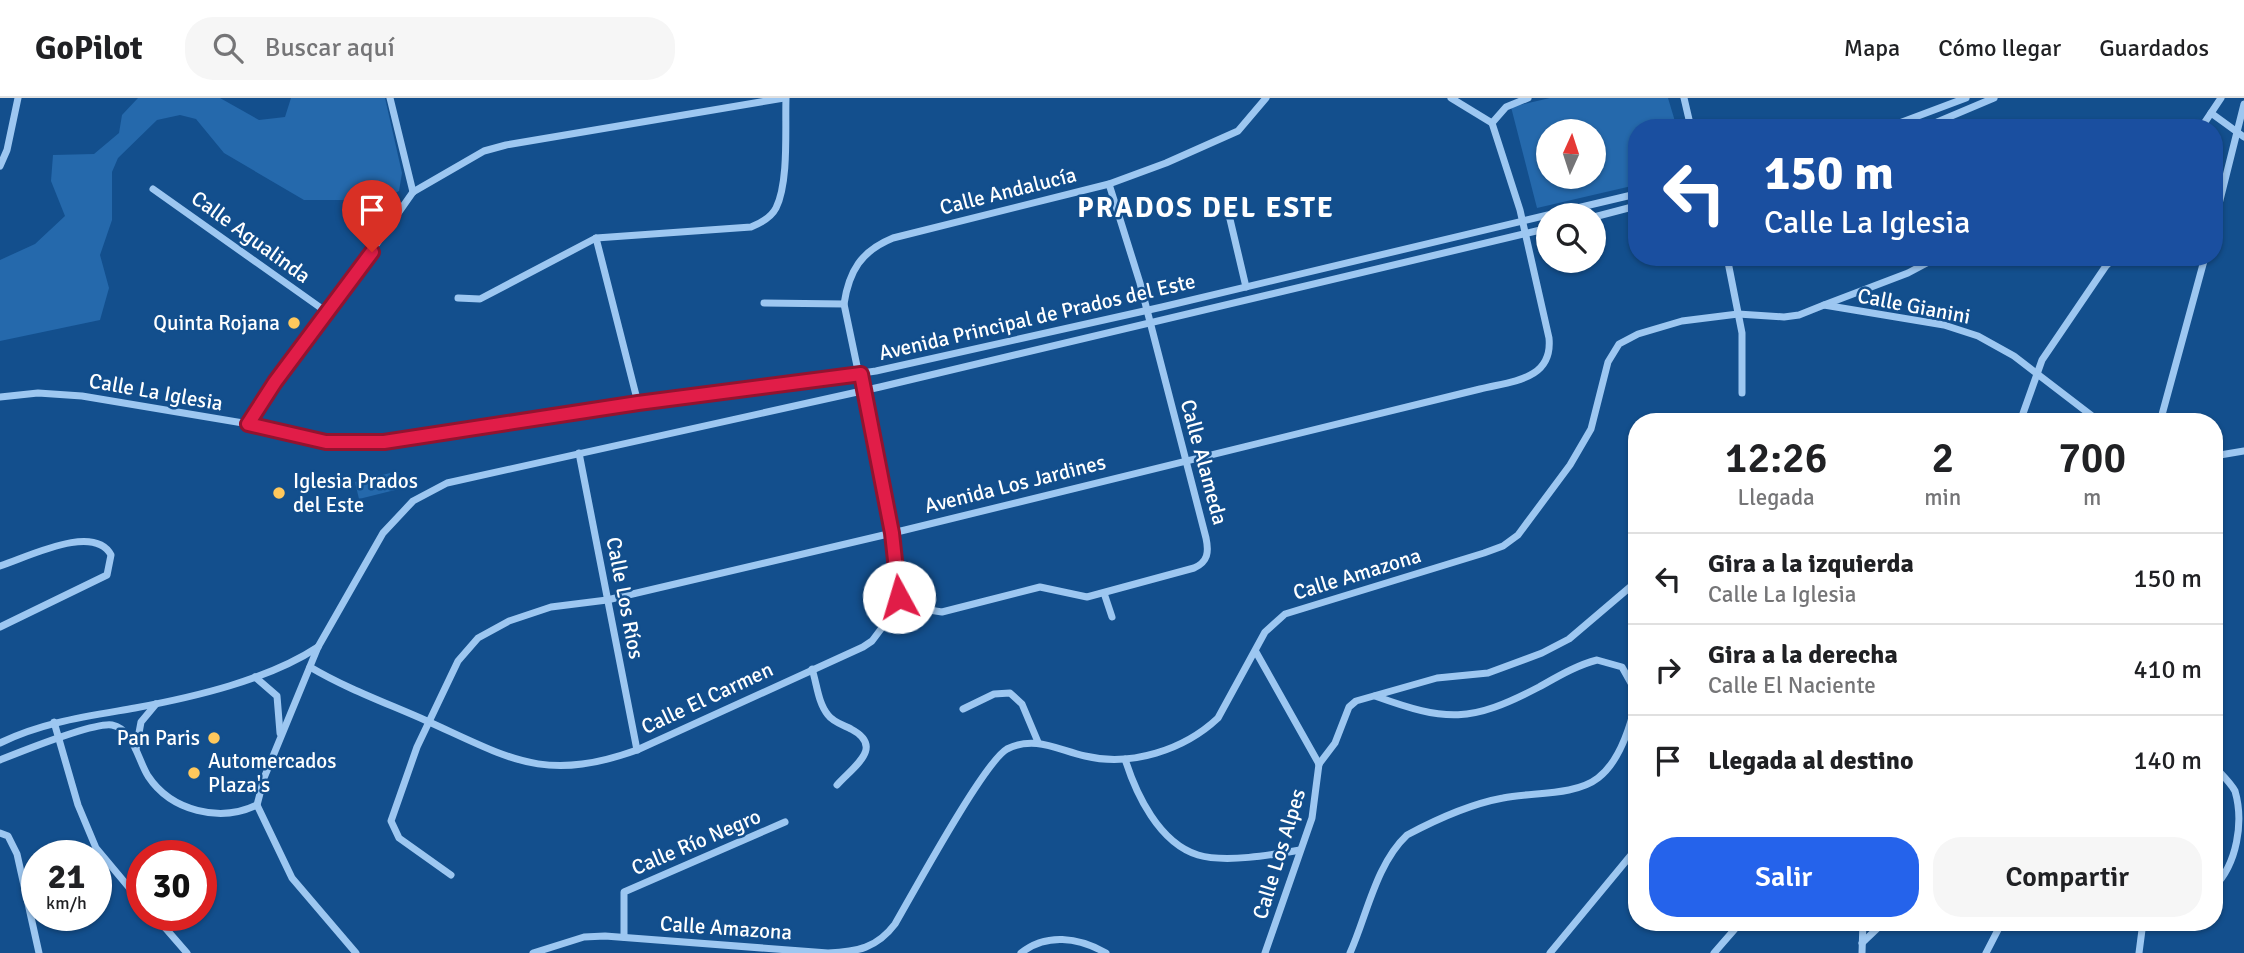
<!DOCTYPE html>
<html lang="es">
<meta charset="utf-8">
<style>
:root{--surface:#fff;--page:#f6f6f6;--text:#202124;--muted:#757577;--line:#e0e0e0;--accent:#2563eb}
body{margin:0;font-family:Signika,sans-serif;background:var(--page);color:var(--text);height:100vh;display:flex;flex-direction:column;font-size:26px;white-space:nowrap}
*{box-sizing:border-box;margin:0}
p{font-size:23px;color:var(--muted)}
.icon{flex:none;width:38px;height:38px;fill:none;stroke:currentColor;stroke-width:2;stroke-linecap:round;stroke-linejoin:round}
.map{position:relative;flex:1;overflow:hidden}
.side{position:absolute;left:1628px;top:315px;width:595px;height:518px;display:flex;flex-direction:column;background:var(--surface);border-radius:28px;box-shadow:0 2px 5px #0004}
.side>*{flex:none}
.hud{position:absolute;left:1628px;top:21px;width:595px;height:147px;border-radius:28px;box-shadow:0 2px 5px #0004;background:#1a4fa0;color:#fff;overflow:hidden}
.needle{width:46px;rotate:3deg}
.buttons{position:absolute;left:1536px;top:21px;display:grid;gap:14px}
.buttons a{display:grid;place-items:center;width:70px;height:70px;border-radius:50%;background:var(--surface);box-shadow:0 2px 5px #0004;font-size:35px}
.speed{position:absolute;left:21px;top:742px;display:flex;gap:14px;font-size:35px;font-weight:700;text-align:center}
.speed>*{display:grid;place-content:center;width:91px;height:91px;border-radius:50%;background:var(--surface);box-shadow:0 2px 5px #0004;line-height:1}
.speed small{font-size:18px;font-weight:400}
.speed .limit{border:10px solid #d22;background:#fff;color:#111}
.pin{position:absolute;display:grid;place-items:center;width:60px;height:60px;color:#fff;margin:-72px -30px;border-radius:50% 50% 50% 0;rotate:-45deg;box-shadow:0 0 7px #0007}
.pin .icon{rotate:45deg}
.me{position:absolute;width:77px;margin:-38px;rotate:354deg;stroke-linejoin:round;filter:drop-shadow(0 0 5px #0008)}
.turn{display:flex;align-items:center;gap:24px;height:147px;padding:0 21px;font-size:32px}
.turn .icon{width:91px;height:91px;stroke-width:2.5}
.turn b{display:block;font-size:49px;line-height:60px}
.eta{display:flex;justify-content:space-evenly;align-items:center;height:119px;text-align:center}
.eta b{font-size:42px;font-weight:600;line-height:49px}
.action{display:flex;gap:14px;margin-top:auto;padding:14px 21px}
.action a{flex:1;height:80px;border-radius:28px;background:var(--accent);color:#fff;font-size:28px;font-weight:600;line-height:80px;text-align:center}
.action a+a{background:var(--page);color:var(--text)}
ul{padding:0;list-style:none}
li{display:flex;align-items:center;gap:21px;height:91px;padding:0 21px;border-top:2px solid var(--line)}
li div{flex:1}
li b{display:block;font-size:26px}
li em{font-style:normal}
header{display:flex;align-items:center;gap:42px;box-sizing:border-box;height:98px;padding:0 35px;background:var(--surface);border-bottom:2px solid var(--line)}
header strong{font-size:33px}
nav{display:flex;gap:38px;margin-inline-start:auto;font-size:24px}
.search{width:490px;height:63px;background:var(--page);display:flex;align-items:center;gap:18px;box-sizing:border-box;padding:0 24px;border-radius:28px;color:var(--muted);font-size:26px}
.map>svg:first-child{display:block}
.green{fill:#2569ac;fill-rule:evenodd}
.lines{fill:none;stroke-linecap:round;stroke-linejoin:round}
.street{stroke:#9dc7f1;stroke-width:7}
.route-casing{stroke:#92132f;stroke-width:18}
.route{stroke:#e11d48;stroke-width:12}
.poi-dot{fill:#ffc85c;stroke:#134f8d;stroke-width:2.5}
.labels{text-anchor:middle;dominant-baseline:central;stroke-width:5;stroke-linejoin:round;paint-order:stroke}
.street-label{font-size:21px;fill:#fff;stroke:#134f8d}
.poi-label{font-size:21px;fill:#fff;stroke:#134f8d;text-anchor:end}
.district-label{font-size:28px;font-weight:bold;letter-spacing:2px;fill:#fff;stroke:#134f8d}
</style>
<header>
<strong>GoPilot</strong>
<div class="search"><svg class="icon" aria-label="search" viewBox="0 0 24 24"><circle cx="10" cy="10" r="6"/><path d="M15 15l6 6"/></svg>Buscar aquí</div>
<nav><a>Mapa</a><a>Cómo llegar</a><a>Guardados</a></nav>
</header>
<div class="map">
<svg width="2244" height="855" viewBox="0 0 2244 855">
<rect width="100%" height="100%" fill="#134f8d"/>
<g class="green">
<path d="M138,0H220L259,22L285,19L291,0H385L402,75L399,93L385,100L368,102H304L224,55L196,21L180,17L157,22L118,60L112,74V122L100,157L109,190L100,222L0,243V162L35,146L65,118L51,83L53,57L94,56L119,35L122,17Z"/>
<path d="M1550,0H1668L1677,30H1636V87L1537,110L1511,9ZM1549,33H1594V79H1549Z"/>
<path d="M390,375L395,392L359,401L355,384Z"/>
</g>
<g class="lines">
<g class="street">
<path d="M390,0L413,94"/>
<path d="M1451,0L1492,25"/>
<path d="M1684,0L1691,30"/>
<path d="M2211,15L2244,39"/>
<path d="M1886,30L1966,0"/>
<path d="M1923,30L1994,0"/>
<path d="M2201,30L2221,0"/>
<path d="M0,68L7,52L18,0"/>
<path d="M153,91L328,215"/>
<path d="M1229,117L1246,189"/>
<path d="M1594,119L1636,108"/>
<path d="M2214,126L2244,6"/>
<path d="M596,140L638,305"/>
<path d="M1727,159L1742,235V295"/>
<path d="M2091,159L2108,166"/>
<path d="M458,200L480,201L596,140L751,129C761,125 771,120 776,110C789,84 785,30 786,0"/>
<path d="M764,205L844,206"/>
<path d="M1824,207L1908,175L1938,159"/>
<path d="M0,299L38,295L82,298L249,326L326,344H384L876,273L1162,209L1636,96"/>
<path d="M2020,324L2042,262L2112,159"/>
<path d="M2160,324L2205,159"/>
<path d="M249,326L275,284L328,215L413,94L484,53L506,47L784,0"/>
<path d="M579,355L637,652"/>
<path d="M2214,358L2244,353"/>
<path d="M0,468C28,459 94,425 111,457L107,477L0,529"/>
<path d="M1104,495L1112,519"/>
<path d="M899,499L916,510L942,514L1040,489L1087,499L1194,470C1208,464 1209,454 1206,440L1140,185L1109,86"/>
<path d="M1256,554L1319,666"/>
<path d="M310,569C347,591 389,606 427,623C511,661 544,685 637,652L863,549L872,543L890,519L899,499L892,435L844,206C849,173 861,153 893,140L1109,86L1166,65L1238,33L1266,0"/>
<path d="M812,571C817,586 818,605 828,617C833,624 843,627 851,631C885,649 854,668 837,687"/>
<path d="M255,579L277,598L280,635"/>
<path d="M1375,598C1447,624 1470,625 1539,589C1557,579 1577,567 1597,562L1622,569L1636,594"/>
<path d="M963,611L994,596L1010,595L1022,606L1038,644"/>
<path d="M54,624L78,707L96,750L142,805"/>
<path d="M0,645C42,624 89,618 135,610C194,599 268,582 318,549"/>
<path d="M136,651L141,624L156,606"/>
<path d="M1125,661C1136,696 1159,745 1198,757C1225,765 1272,757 1300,752"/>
<path d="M0,662C20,654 94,624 112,627C133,631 138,662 148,678C171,713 220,725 257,707L264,680L318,549L383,435L413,403L447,385L880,289L1549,130"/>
<path d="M1319,666L1335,645L1349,609L1356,603L1437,580L1488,575L1542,555L1569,541L1636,484"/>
<path d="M2214,668C2221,676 2230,684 2235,693C2244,724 2237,766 2214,789"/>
<path d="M257,707L292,780L356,855"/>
<path d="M0,735L8,738L17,756L39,855"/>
<path d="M451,777L399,740L391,723L417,649L458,563L478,540L509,523L551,509L607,502L905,432L1480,291C1512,283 1553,282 1549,240L1520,112L1492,25L1506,9L1528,0"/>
<path d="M154,817L187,855"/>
<path d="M624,839V794L785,724"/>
<path d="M1862,845L1884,824"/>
<path d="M533,855L584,839L605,838L828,855C857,854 877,850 895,826C913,795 984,664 1007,651C1035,637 1058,652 1085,658C1131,669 1184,652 1218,620L1265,534L1285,516L1484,455L1503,448L1518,437L1570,367L1591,331L1608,264L1619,246L1638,236L1682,223L1738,216L1784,219L1799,217L1824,207L1944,227L1978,238L2014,258L2100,324"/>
<path d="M1021,855C1046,835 1078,839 1106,855"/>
<path d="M1265,855L1312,720L1319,666"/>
<path d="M1350,855C1367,817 1376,766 1407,737C1437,721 1470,706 1503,700C1531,694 1575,698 1598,680C1619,664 1630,630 1636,604"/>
<path d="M1550,855L1636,751"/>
<path d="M1714,855L1741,824"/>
<path d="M1862,855L1863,824"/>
<path d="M1986,855L2002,824"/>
<path d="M2139,855L2143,824"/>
</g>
</g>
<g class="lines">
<defs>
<path id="route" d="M372,154L275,284L248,326L326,344H384L638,305L861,276L892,435L899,499"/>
</defs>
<use href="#route" class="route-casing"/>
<use href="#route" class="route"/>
</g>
<g class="poi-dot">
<circle cx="294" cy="225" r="7"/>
<circle cx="279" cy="395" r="7"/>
<circle cx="214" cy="640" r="7"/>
<circle cx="194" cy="675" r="7"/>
</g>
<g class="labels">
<g class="street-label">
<text transform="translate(1008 93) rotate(-14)">Calle Andalucía</text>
<text transform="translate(251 139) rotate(36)">Calle Agualinda</text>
<text transform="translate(1914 208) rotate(11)">Calle Gianini</text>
<text transform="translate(1037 219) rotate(-13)">Avenida Principal de Prados del Este</text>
<text transform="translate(156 294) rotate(10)">Calle La Iglesia</text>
<text transform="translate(1204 364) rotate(75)">Calle Alameda</text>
<text transform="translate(1015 386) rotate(-14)">Avenida Los Jardines</text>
<text transform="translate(1357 476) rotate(-17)">Calle Amazona</text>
<text transform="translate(625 500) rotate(79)">Calle Los Ríos</text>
<text transform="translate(707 600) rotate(-25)">Calle El Carmen</text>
<text transform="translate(696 744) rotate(-23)">Calle Río Negro</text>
<text transform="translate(1279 756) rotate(-73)">Calle Los Alpes</text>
<text transform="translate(726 830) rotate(4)">Calle Amazona</text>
</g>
<g class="poi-label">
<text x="280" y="225">Quinta Rojana</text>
<text x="293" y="383" text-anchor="start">Iglesia Prados<tspan x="293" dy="24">del Este</tspan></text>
<text x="200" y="640">Pan Paris</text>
<text x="208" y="663" text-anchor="start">Automercados<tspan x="208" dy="24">Plaza's</tspan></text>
</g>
<g class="district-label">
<text x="1206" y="110">PRADOS DEL ESTE</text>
</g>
</g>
</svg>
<div class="buttons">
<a><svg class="needle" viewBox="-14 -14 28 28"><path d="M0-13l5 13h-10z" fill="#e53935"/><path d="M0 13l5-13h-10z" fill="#757577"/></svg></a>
<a><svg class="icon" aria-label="search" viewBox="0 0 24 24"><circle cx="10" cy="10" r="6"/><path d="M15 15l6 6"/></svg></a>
</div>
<div class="speed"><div>21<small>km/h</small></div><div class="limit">30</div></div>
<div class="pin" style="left:372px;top:154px;background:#d93025"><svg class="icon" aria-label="arrive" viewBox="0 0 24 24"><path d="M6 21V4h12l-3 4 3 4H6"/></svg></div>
<svg class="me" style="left:899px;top:499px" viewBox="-20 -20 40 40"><circle r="19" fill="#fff"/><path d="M0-13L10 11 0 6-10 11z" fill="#e11d48"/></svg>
<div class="hud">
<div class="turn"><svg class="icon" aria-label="left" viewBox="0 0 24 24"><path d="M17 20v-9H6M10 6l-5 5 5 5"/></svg><div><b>150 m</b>Calle La Iglesia</div></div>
</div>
<section class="side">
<div class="eta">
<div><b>12:26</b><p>Llegada</p></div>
<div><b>2</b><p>min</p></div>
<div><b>700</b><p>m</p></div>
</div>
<ul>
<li><svg class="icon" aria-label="left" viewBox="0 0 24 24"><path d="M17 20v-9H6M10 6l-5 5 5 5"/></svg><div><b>Gira a la izquierda</b><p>Calle La Iglesia</p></div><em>150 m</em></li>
<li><svg class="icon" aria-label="right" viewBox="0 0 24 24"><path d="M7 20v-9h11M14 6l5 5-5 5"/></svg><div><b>Gira a la derecha</b><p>Calle El Naciente</p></div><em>410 m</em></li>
<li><svg class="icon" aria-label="arrive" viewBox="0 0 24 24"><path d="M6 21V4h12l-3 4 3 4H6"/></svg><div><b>Llegada al destino</b></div><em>140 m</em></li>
</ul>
<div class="action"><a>Salir</a><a>Compartir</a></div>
</section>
</div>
